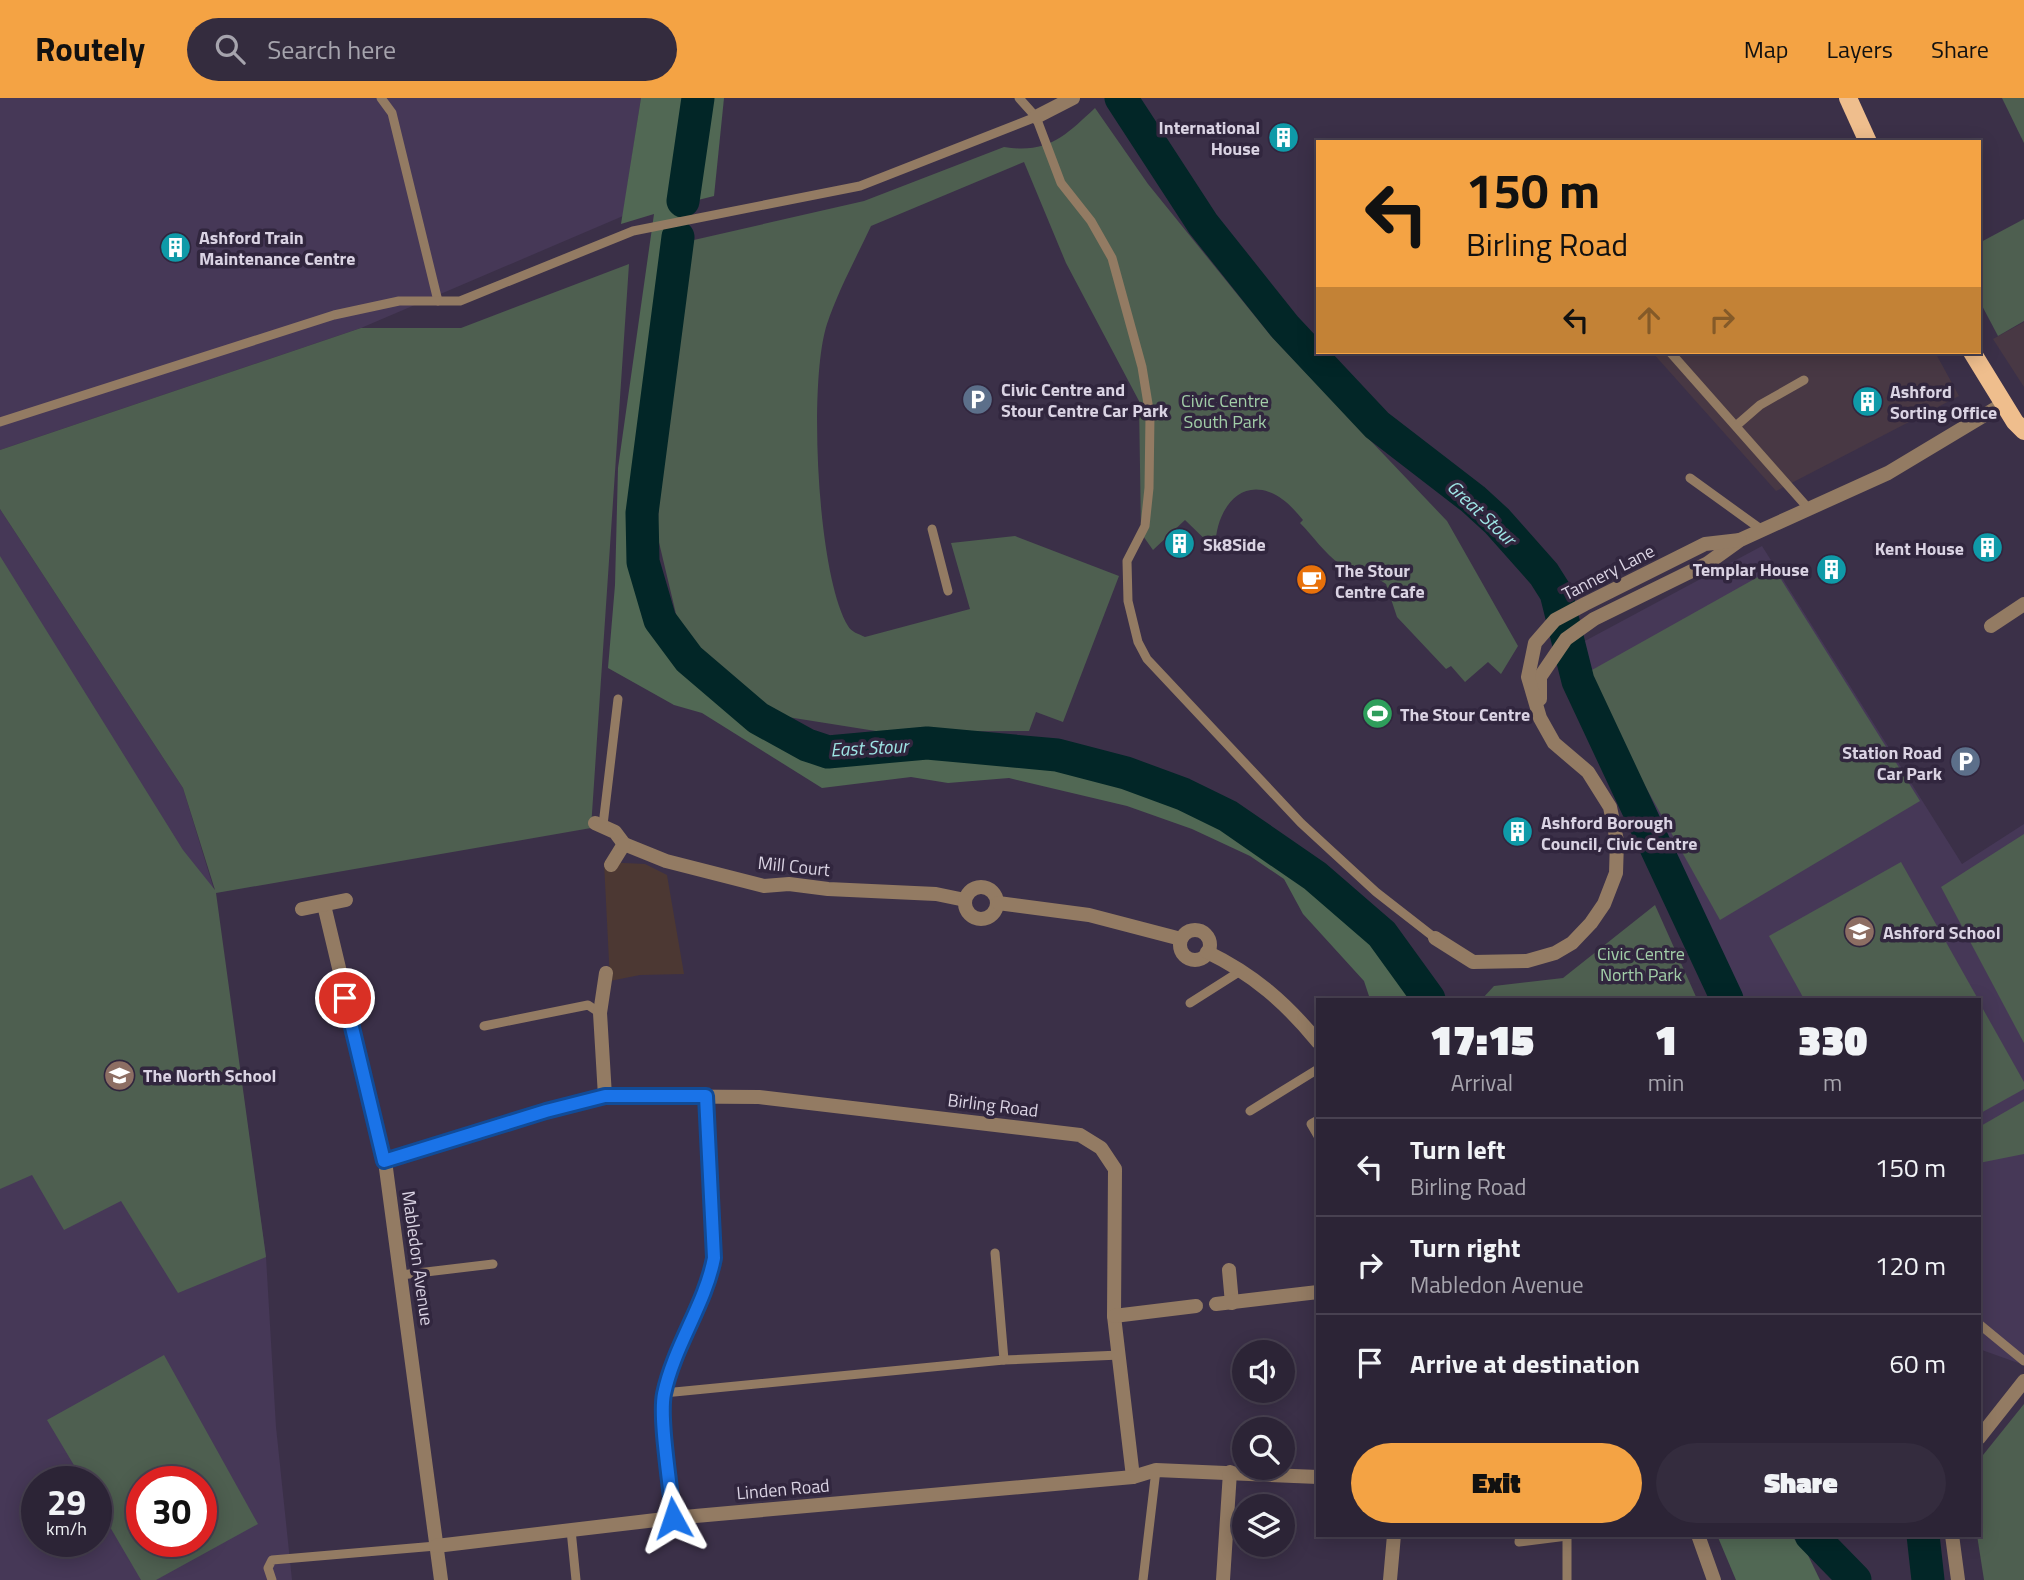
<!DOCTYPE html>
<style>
:root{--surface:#2c2436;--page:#342c3e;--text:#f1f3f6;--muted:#a6a4ad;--line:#484151;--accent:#f4a344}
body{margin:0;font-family:"Titillium Web",sans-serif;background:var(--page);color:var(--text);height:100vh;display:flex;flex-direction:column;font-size:26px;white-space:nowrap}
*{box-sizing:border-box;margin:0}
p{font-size:23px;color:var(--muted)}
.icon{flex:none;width:38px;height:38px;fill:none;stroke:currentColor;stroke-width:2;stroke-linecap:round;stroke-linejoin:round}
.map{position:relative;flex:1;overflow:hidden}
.panel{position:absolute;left:1316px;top:900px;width:665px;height:539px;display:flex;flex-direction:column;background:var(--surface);border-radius:0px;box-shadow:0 4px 18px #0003,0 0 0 2px var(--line)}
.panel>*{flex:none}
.guide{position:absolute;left:1316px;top:42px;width:665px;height:214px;border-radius:0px;box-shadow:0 4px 18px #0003,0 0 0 2px var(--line);background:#f4a344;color:#111;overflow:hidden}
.buttons{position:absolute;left:1232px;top:1242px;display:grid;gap:14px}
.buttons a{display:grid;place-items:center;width:63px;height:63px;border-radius:50%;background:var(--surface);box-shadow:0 4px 18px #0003,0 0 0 2px var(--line);font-size:35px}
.speed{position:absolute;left:21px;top:1368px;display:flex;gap:14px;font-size:35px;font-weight:700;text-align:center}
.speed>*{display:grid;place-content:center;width:91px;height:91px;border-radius:50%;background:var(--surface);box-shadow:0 4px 18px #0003,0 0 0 2px var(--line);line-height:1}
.speed small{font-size:18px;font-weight:400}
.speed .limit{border:10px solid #d22;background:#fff;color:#111}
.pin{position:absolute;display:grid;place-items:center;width:60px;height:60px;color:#fff;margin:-30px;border:4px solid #fff;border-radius:50%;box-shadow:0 2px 7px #0007}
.me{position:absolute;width:77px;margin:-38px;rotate:355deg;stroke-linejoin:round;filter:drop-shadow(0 0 5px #0008)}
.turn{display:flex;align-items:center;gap:24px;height:147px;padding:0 35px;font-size:32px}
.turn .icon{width:91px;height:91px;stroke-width:2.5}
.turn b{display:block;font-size:49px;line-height:60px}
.lanes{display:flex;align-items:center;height:66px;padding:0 35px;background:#0003;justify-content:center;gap:35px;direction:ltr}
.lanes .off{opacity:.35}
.eta{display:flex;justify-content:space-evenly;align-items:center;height:119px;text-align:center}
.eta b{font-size:42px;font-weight:800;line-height:49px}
.cta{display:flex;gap:14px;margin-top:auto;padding:14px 35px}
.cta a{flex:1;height:80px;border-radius:42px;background:var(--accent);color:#111;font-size:28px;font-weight:800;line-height:80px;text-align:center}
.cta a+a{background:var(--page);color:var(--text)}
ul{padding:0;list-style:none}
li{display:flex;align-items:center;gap:21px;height:98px;padding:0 35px;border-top:2px solid var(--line)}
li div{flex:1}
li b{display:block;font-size:26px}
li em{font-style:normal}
header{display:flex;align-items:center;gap:42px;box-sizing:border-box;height:98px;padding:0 35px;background:var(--accent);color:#111}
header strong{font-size:33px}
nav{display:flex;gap:38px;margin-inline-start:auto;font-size:24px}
.search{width:490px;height:63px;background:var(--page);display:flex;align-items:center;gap:18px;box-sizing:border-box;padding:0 24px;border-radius:38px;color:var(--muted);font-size:26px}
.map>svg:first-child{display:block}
.commercial{fill:#483844}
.industrial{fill:#4c3833}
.built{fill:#463857;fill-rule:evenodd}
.green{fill:#4e5f50;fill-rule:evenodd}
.forest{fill:#516854}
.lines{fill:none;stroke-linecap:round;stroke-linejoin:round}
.river{stroke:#022627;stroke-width:33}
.service{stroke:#937b63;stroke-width:9}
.minor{stroke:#937b63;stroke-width:14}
.primary{stroke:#efbe8d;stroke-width:18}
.route-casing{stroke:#114b97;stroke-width:18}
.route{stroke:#1a73e8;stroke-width:12}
.labels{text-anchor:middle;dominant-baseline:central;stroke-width:7;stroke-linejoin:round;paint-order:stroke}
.poi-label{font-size:18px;font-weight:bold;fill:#dad3e3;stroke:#31263e;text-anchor:start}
.park-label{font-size:18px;fill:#a2cea8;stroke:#31263e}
.street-label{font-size:18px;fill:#dad3e3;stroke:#31263e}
.water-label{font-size:19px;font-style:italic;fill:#9ee5e5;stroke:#31263e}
</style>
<header>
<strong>Routely</strong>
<div class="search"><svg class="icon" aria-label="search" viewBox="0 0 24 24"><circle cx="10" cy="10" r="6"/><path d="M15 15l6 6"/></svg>Search here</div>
<nav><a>Map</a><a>Layers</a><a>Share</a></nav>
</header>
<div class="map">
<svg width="2024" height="1482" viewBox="0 0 2024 1482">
<rect width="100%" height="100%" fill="#3b3048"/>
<g class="commercial">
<path d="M2024,224V289L1993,241Z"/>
<path d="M1652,254H1935L1959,298L1776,393Z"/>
</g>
<path class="industrial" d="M604,764L645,766L667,777L684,876L640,877L610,883Z"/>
<g class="built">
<path d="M0,0H641L623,118L361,230L0,352Z"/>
<path d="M0,411L183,690L215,795L266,1159L276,1329L292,1482H0ZM37,1384H96V1444H37ZM142,1384H201V1444H142Z"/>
<path d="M1762,448L1962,766L2024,726V1267L1979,1251V901H1727L1570,551Z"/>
</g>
<g class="green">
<path d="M2002,0H2024V45Z"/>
<path d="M1095,10L1148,86L1271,238L1447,423L1518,548L1501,576L1488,564L1465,584L1451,568L1446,571L1397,519L1386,486C1368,473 1355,476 1340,466C1325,456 1313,438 1300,425L1303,422C1294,411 1283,399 1269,394C1233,381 1213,423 1216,452L1185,422L1153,452L1141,435L1139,303L1066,165L1024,64L871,128C856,160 838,193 827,226C808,284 817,477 848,528C851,534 859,536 865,539L970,511L951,445L1015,438L1119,478L1063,624L1036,614L1029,633L882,634L775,617L726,586L681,537L657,436L665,317L685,144L864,103L1004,49C1048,56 1065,38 1095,10Z"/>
<path d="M2024,121V223L1998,238L1979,202V145Z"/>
<path d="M629,166L591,730L216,795L266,1159L178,1195L121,1103L64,1132L32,1077L0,1091V458L183,752L215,792L183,690L0,411V352L361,230H461Z"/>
<path d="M1774,470L1920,703L1720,822L1583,577Z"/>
<path d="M2024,736V945L1941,789Z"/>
<path d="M1901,764L1978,901H1804L1769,838Z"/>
<path d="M1655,807L1697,901H1482L1494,888L1563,880Z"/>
<path d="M1979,904L2024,984V991L1979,1016Z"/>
<path d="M2024,1003V1056L1979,1065V1029Z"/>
<path d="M164,1257L258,1426L156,1482H141L96,1405V1384H84L47,1322ZM142,1384H201V1444H142Z"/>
<path d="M2024,1306V1482H1984L1977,1437L1979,1362Z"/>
</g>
<g class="forest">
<path d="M641,0H696L643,464L669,535L758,620L846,655L927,645L1017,653L1126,675L1251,732L1375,830L1429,901H1370L1364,883L1303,816L1284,781L1250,758L1192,731L1127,708L1009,680L948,685L911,679L822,690L702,615L674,607L608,570L615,487L618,370L654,116L621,126Z"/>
<path d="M702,0H724L714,98L690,104Z"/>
<path d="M1717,1437H1789L1804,1449L1820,1482H1736Z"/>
</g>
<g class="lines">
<g class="river">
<path d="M1121,0L1203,126L1285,229L1377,327L1473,401L1497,423L1544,476L1556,495L1578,583L1727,901"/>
<path d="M683,103L698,0"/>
<path d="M678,139L642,415L643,464L660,522L689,561L758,620L807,647L828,654L927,645L1057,657L1126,675L1183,696L1228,718L1315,778L1382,836L1429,901"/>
<path d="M1811,1437L1855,1482"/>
<path d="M1923,1437L1928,1482"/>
</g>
<g class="service">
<path d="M381,0L392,15L438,203"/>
<path d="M1019,0L1036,19L1061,85L1091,123L1112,160L1142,269L1150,318L1149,390L1145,428L1127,463L1128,503L1138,544L1147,561L1301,725L1376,794L1435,840"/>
<path d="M1670,254L1808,410"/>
<path d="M0,324L334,217L399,203H460L633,133L860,88L1036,19"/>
<path d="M1737,327L1760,307L1804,282"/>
<path d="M1690,380L1762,432"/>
<path d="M932,431L948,493"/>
<path d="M603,727L618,601"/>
<path d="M1190,905L1242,872"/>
<path d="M484,928L588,907L600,915"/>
<path d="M1250,1013L1318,971"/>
<path d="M1318,1022L1311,1026L1318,1038"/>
<path d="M995,1155L1004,1262L1120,1257"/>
<path d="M401,1177L493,1166"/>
<path d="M1979,1226L2024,1263"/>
<path d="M664,1295L1004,1262"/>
<path d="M571,1432L576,1482"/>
<path d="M1520,1437L1519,1444L1567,1438"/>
<path d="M1567,1437V1482"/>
<path d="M272,1482L268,1470L272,1462L436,1448"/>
<path d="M1143,1482L1156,1372"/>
</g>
<g class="minor">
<path d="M1036,19L1073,0"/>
<path d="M1991,528L2024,506"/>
<path d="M1540,601V579L1566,541L1594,521L1708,465L1740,442L1888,375L2003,306"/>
<path d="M595,725L615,734L624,746L666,763L764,788L789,786L828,791L936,796L965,802"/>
<path d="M611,767L624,746"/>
<circle cx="981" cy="805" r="16"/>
<path d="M998,805L1089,817L1181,841"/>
<path d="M324,807L385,1063L441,1482"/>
<path d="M302,811L346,802"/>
<circle cx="1195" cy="847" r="15"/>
<path d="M1435,840L1473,864L1527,863L1555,855L1572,845L1591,825L1604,806L1616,775L1617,743L1610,709L1588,674L1554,645L1540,620L1528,579L1535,545L1555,522L1585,506L1705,446L1740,442"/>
<path d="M1207,854C1253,876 1286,905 1318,944"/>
<path d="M605,998L600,915L606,875"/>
<path d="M385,1063L546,1013L605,998L759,999L1080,1037L1101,1050L1115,1071L1114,1218L1133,1379"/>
<path d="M1229,1172L1232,1205"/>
<path d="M1216,1206L1318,1194"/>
<path d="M1114,1218L1196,1208"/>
<path d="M1979,1340L2024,1283"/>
<path d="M673,1420C671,1390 659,1321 664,1296C674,1248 704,1207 714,1160L706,998"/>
<path d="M1698,1437L1714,1482"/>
<path d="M1952,1437L1958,1482"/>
<path d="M436,1448L673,1420L1133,1379L1156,1372L1318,1379"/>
<path d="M1223,1482L1230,1374"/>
<path d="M1390,1482L1394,1437"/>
</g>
<g class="primary">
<path d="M1848,0L1868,44"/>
<path d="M1972,254L2015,324L2024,333"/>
</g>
</g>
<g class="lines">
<defs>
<path id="route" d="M345,900L384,1063L546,1013L605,998H706L714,1160C705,1207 674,1248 664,1296C659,1321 671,1390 673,1420"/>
</defs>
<use href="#route" class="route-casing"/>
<use href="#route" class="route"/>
</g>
<defs>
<symbol id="building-disc" viewBox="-11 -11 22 22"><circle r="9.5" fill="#0f9aa8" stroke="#31263e"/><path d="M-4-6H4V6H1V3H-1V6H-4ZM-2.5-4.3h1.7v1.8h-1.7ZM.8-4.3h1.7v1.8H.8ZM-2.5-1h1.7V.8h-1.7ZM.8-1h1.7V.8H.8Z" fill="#fff"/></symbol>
<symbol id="parking-disc" viewBox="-11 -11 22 22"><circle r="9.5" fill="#5c6f8a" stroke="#31263e"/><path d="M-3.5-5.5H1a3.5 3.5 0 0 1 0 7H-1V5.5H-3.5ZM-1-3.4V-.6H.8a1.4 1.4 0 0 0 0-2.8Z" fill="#fff"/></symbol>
<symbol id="cafe-disc" viewBox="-11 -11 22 22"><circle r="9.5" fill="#e8710a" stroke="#31263e"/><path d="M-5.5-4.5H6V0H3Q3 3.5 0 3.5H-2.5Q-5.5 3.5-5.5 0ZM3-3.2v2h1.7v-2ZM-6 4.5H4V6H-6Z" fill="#fff"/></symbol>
<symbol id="stadium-disc" viewBox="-11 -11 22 22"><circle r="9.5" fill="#2e9e5b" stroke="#31263e"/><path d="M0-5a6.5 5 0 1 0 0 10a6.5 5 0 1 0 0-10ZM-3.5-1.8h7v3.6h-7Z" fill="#fff"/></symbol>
<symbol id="school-disc" viewBox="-11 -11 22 22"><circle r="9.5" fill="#8d6e63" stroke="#31263e"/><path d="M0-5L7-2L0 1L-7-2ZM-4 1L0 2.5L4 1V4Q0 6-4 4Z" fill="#fff"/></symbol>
</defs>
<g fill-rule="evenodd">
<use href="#building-disc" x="1266" y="22" width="35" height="35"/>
<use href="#building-disc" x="158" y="132" width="35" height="35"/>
<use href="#parking-disc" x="960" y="284" width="35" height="35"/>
<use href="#building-disc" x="1850" y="286" width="35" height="35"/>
<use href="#building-disc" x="1162" y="428" width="35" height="35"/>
<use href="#building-disc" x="1970" y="432" width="35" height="35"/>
<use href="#building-disc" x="1814" y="454" width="35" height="35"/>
<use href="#cafe-disc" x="1294" y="464" width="35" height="35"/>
<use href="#stadium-disc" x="1360" y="598" width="35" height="35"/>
<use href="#parking-disc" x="1948" y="646" width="35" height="35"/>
<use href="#building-disc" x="1500" y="716" width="35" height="35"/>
<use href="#school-disc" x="1842" y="816" width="35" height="35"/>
<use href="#school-disc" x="102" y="960" width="35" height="35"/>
</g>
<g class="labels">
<g class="poi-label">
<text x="1260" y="29" text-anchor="end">International<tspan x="1260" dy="21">House</tspan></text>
<text x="199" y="139">Ashford Train<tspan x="199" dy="21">Maintenance Centre</tspan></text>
<text x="1001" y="291">Civic Centre and<tspan x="1001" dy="21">Stour Centre Car Park</tspan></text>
<text x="1890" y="293">Ashford<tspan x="1890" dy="21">Sorting Office</tspan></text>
<text x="1203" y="446">Sk8Side</text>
<text x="1964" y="450" text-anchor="end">Kent House</text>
<text x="1809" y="471" text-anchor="end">Templar House</text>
<text x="1335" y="472">The Stour<tspan x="1335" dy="21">Centre Cafe</tspan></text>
<text x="1400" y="616">The Stour Centre</text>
<text x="1942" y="654" text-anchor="end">Station Road<tspan x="1942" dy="21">Car Park</tspan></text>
<text x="1541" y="724">Ashford Borough<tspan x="1541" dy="21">Council, Civic Centre</tspan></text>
<text x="1883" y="834">Ashford School</text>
<text x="143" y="977">The North School</text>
</g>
<g class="park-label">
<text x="1225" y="302">Civic Centre<tspan x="1225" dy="21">South Park</tspan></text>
<text x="1641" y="855">Civic Centre<tspan x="1641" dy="21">North Park</tspan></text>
</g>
<g class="street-label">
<text transform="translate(1608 474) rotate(-27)">Tannery Lane</text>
<text transform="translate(794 768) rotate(6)">Mill Court</text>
<text transform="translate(993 1007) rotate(7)">Birling Road</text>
<text transform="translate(418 1160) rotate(82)">Mabledon Avenue</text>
<text transform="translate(783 1391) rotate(-5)">Linden Road</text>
</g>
<g class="water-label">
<text transform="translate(1482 414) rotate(43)">Great Stour</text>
<text transform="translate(869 649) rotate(-3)">East Stour</text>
</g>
</g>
</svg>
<div class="buttons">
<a><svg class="icon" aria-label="sound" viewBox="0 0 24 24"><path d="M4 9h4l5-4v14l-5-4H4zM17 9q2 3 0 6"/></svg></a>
<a><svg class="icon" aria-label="search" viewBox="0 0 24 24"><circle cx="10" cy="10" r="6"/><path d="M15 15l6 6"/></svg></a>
<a><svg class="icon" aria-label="layers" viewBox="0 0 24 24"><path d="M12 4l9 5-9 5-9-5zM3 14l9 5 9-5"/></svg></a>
</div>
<div class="speed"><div>29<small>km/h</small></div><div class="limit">30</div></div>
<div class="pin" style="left:345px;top:900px;background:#d93025"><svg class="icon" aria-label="arrive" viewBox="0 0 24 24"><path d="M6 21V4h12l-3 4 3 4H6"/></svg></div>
<svg class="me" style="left:673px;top:1420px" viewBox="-20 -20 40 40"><path d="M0-17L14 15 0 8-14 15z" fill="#1a73e8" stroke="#fff" stroke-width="4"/></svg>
<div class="guide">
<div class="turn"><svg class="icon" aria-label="left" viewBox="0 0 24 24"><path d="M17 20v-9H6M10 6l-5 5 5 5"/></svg><div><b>150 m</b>Birling Road</div></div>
<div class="lanes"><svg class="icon" aria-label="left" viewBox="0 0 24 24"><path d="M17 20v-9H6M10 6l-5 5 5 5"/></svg><svg class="icon off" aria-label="ahead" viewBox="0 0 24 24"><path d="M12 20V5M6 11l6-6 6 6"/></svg><svg class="icon off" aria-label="right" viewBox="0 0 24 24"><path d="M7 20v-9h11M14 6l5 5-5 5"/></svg></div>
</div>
<section class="panel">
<div class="eta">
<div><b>17:15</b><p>Arrival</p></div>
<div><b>1</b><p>min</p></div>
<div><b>330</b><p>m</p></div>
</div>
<ul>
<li><svg class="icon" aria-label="left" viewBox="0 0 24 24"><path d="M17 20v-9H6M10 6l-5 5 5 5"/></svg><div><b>Turn left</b><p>Birling Road</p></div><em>150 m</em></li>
<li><svg class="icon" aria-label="right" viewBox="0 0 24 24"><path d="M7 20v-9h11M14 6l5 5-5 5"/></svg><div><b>Turn right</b><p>Mabledon Avenue</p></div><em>120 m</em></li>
<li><svg class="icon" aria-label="arrive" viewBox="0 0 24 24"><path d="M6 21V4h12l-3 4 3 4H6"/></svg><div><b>Arrive at destination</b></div><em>60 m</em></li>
</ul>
<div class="cta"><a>Exit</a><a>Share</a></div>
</section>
</div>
